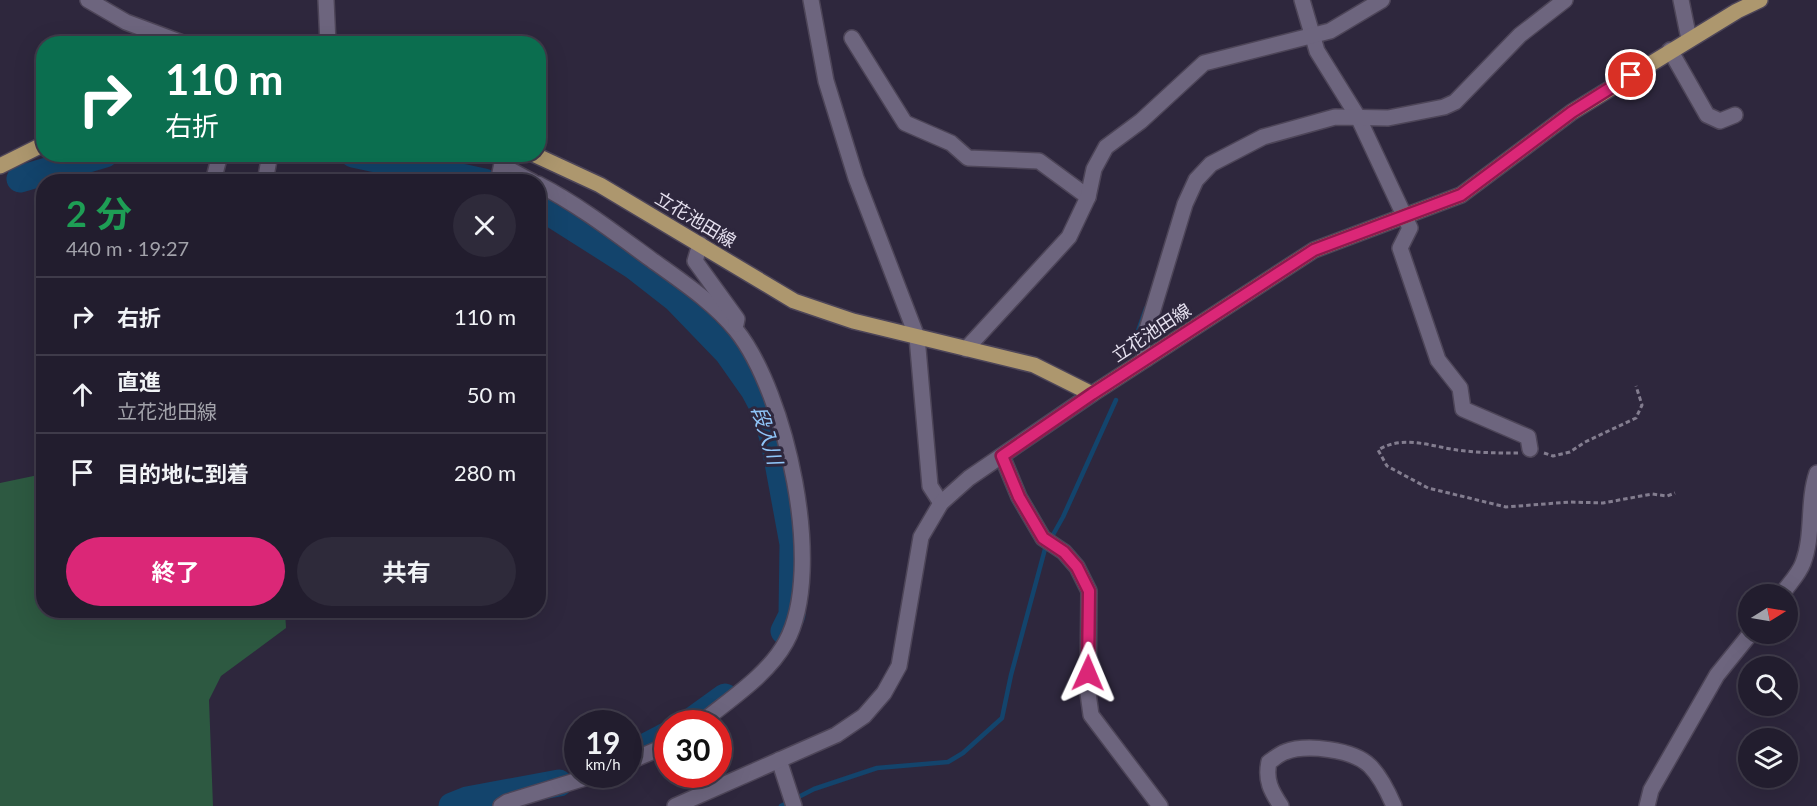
<!DOCTYPE html>
<html lang="ja">
<meta charset="utf-8">
<style>
:root{--surface:#221d2e;--page:#2e2a3a;--text:#f1f3f6;--muted:#a2a2aa;--line:#3f3b4a;--accent:#db2777}
body{margin:0;font-family:Lato,"Noto Sans JP",sans-serif;background:var(--page);color:var(--text);height:100vh;display:flex;flex-direction:column;font-size:22px;white-space:nowrap}
*{box-sizing:border-box;margin:0}
p{font-size:20px;color:var(--muted)}
.icon{flex:none;width:33px;height:33px;fill:none;stroke:currentColor;stroke-width:2;stroke-linecap:round;stroke-linejoin:round}
.map{position:relative;flex:1;overflow:hidden}
.panel{position:absolute;left:36px;top:174px;width:510px;height:444px;display:flex;flex-direction:column;background:var(--surface);border-radius:24px;box-shadow:0 6px 24px #0002,0 0 0 2px var(--line)}
.panel>*{flex:none}
.banner{position:absolute;left:36px;top:36px;width:510px;height:126px;border-radius:24px;box-shadow:0 6px 24px #0002,0 0 0 2px var(--line);background:#0b6e4f;color:#fff;overflow:hidden}
.needle{width:39px;rotate:79deg}
.controls{position:absolute;left:1738px;top:584px;display:grid;gap:12px}
.controls a{display:grid;place-items:center;width:60px;height:60px;border-radius:50%;background:var(--surface);box-shadow:0 6px 24px #0002,0 0 0 2px var(--line);font-size:30px}
.speed{position:absolute;left:564px;top:710px;display:flex;gap:12px;font-size:30px;font-weight:700;text-align:center}
.speed>*{display:grid;place-content:center;width:78px;height:78px;border-radius:50%;background:var(--surface);box-shadow:0 6px 24px #0002,0 0 0 2px var(--line);line-height:1}
.speed small{font-size:15px;font-weight:400}
.speed .limit{border:9px solid #d22;background:#fff;color:#111}
.pin{position:absolute;display:grid;place-items:center;width:51px;height:51px;color:#fff;margin:-26px;border:3px solid #fff;border-radius:50%;box-shadow:0 2px 6px #0007}
.me{position:absolute;width:66px;margin:-33px;rotate:1deg;stroke-linejoin:round;filter:drop-shadow(0 0 4px #0008)}
.turn{display:flex;align-items:center;gap:21px;height:126px;padding:0 30px;font-size:27px}
.turn .icon{width:78px;height:78px;stroke-width:2.5}
.turn b{display:block;font-size:42px;line-height:51px}
.round{display:grid;place-items:center;flex:none;width:63px;height:63px;border-radius:32px;background:var(--page)}
.overview{display:flex;align-items:center;justify-content:space-between;height:102px;padding:0 30px}
h1{font-size:36px;font-weight:700;line-height:45px;color:#1e9e55}
.action{display:flex;gap:12px;margin-top:auto;padding:12px 30px}
.action a{flex:1;height:69px;border-radius:36px;background:var(--accent);color:#fff;font-size:24px;font-weight:700;line-height:69px;text-align:center}
.action a+a{background:var(--page);color:var(--text)}
ul{padding:0;list-style:none}
li{display:flex;align-items:center;gap:18px;height:78px;padding:0 30px;border-top:2px solid var(--line)}
li div{flex:1}
li b{display:block;font-size:22px}
li em{font-style:normal}
.map>svg:first-child{display:block}
.green{fill:#2d5941}
.lines{fill:none;stroke-linecap:round;stroke-linejoin:round}
.stream{stroke:#13446c;stroke-width:4.5}
.river{stroke:#13446c;stroke-width:27}
.minor-casing{stroke:#4d4558;stroke-width:18}
.major-casing{stroke:#4d4558;stroke-width:18}
.path{stroke:#837d8f;stroke-width:3;stroke-dasharray:4.5 3;stroke-linecap:butt}
.minor{stroke:#6d657e;stroke-width:15}
.major{stroke:#ad976e;stroke-width:15}
.route-casing{stroke:#8e194d;stroke-width:15}
.route{stroke:#db2777;stroke-width:10}
.labels{text-anchor:middle;dominant-baseline:central;stroke-width:6;stroke-linejoin:round;paint-order:stroke}
.street-label{font-size:18px;fill:#e5e0ef;stroke:#2e273d}
.water-label{font-size:20px;font-style:italic;fill:#90c6f9;stroke:#2e273d}
</style>
<div class="map">
<svg width="1817" height="806" viewBox="0 0 1817 806">
<rect width="100%" height="100%" fill="#2e273d"/>
<path class="green" d="M43,474L44,610L285,611L286,628L221,676L209,700L213,806H0V483Z"/>
<g class="lines">
<g class="stream">
<path d="M1131,351L1146,308"/>
<path d="M781,806L814,789L877,768L948,762L963,753L1002,718L1011,675L1045,549L1063,517L1116,400"/>
</g>
<g class="river">
<path d="M353,154L484,182"/>
<path d="M20,179L105,154"/>
<path d="M538,205L634,266L675,298L728,353L754,390L763,407L774,441L793,544L792,615L784,631"/>
<path d="M689,723L725,697"/>
<path d="M628,756L668,735"/>
<path d="M452,806L467,800L559,783"/>
</g>
<defs>
<g id="minor">
<path d="M88,0L126,22L185,44"/>
<path d="M326,0L328,44"/>
<path d="M811,0L826,81L856,178L917,337L930,486L941,503"/>
<path d="M1302,0L1317,51L1358,117L1410,228L1400,248L1438,360L1460,388L1463,409L1528,437L1530,449"/>
<path d="M1681,0L1689,39"/>
<path d="M852,38L905,123L951,143L968,158L1039,161L1088,197"/>
<path d="M1670,50L1707,115L1720,121L1735,115"/>
<path d="M503,166L533,182"/>
<path d="M213,182L220,154"/>
<path d="M265,182L270,154"/>
<path d="M498,182L504,154"/>
<path d="M538,184C579,205 615,233 652,260C681,281 713,302 736,330C786,392 826,569 786,642C768,675 730,699 701,723"/>
<path d="M700,244L695,261L737,319L736,324"/>
<path d="M966,349L1069,237L1088,197L1094,169L1106,147L1141,121L1204,63L1330,31L1382,0"/>
<path d="M1146,359L1142,346L1185,204L1196,180L1211,164L1263,137L1335,117L1388,118L1444,107L1455,102L1520,35L1565,0"/>
<path d="M1002,456L1019,497L1043,538L1064,552L1077,567L1089,591L1088,693L1091,715L1160,806"/>
<path d="M1782,594C1789,584 1799,574 1803,563C1814,534 1807,502 1817,473"/>
<path d="M779,760L794,806"/>
<path d="M628,762L668,745"/>
<path d="M501,806L507,802L598,774"/>
<path d="M675,806L836,735L864,716L884,693L899,666L921,537L941,503L969,478L1092,394"/>
<path d="M1281,806C1271,791 1265,780 1269,762C1274,759 1279,754 1285,752C1306,744 1353,749 1370,766C1381,777 1388,792 1394,806"/>
<path d="M1647,806L1651,790L1717,675L1751,633"/>
</g>
<g id="major">
<path d="M533,154L600,185L794,301L853,321L1034,365L1092,394L1314,250L1461,195L1572,112L1737,11L1760,0"/>
<path d="M0,166L44,144"/>
</g>
</defs>
<use href="#minor" class="minor-casing"/>
<use href="#major" class="major-casing"/>
<g class="path">
<path d="M1518,453C1501,453 1483,453 1466,451C1436,449 1406,433 1378,450L1387,466L1428,488L1506,507L1570,502L1603,503L1652,494L1667,496L1675,493"/>
<path d="M1544,453L1553,456L1570,452L1585,442L1636,418L1642,405L1636,386"/>
</g>
<use href="#minor" class="minor"/>
<use href="#major" class="major"/>
</g>
<g class="lines">
<defs>
<path id="route" d="M1088,673L1089,591L1077,567L1064,552L1043,538L1019,497L1002,456L1092,394L1314,250L1461,195L1572,112L1631,75"/>
</defs>
<use href="#route" class="route-casing"/>
<use href="#route" class="route"/>
</g>
<g class="labels">
<g class="street-label">
<text transform="translate(696 219) rotate(31)">立花池田線</text>
<text transform="translate(1151 332) rotate(-33)">立花池田線</text>
</g>
<g class="water-label">
<text transform="translate(768 435) rotate(73)">段入川</text>
</g>
</g>
</svg>
<div class="controls">
<a><svg class="needle" viewBox="-14 -14 28 28"><path d="M0-13l5 13h-10z" fill="#e53935"/><path d="M0 13l5-13h-10z" fill="#a2a2aa"/></svg></a>
<a><svg class="icon" aria-label="search" viewBox="0 0 24 24"><circle cx="10" cy="10" r="6"/><path d="M15 15l6 6"/></svg></a>
<a><svg class="icon" aria-label="layers" viewBox="0 0 24 24"><path d="M12 4l9 5-9 5-9-5zM3 14l9 5 9-5"/></svg></a>
</div>
<div class="speed"><div>19<small>km/h</small></div><div class="limit">30</div></div>
<div class="pin" style="left:1631px;top:75px;background:#d93025"><svg class="icon" aria-label="arrive" viewBox="0 0 24 24"><path d="M6 21V4h12l-3 4 3 4H6"/></svg></div>
<svg class="me" style="left:1088px;top:673px" viewBox="-20 -20 40 40"><path d="M0-17L14 15 0 8-14 15z" fill="#db2777" stroke="#fff" stroke-width="4"/></svg>
<div class="banner">
<div class="turn"><svg class="icon" aria-label="right" viewBox="0 0 24 24"><path d="M7 20v-9h11M14 6l5 5-5 5"/></svg><div><b>110 m</b>右折</div></div>
</div>
<section class="panel">
<div class="overview"><div><h1>2 分</h1><p>440 m · 19:27</p></div><a class="round"><svg class="icon" aria-label="close" viewBox="0 0 24 24"><path d="M6 6l12 12M18 6L6 18"/></svg></a></div>
<ul>
<li><svg class="icon" aria-label="right" viewBox="0 0 24 24"><path d="M7 20v-9h11M14 6l5 5-5 5"/></svg><div><b>右折</b></div><em>110 m</em></li>
<li><svg class="icon" aria-label="ahead" viewBox="0 0 24 24"><path d="M12 20V5M6 11l6-6 6 6"/></svg><div><b>直進</b><p>立花池田線</p></div><em>50 m</em></li>
<li><svg class="icon" aria-label="arrive" viewBox="0 0 24 24"><path d="M6 21V4h12l-3 4 3 4H6"/></svg><div><b>目的地に到着</b></div><em>280 m</em></li>
</ul>
<div class="action"><a>終了</a><a>共有</a></div>
</section>
</div>
